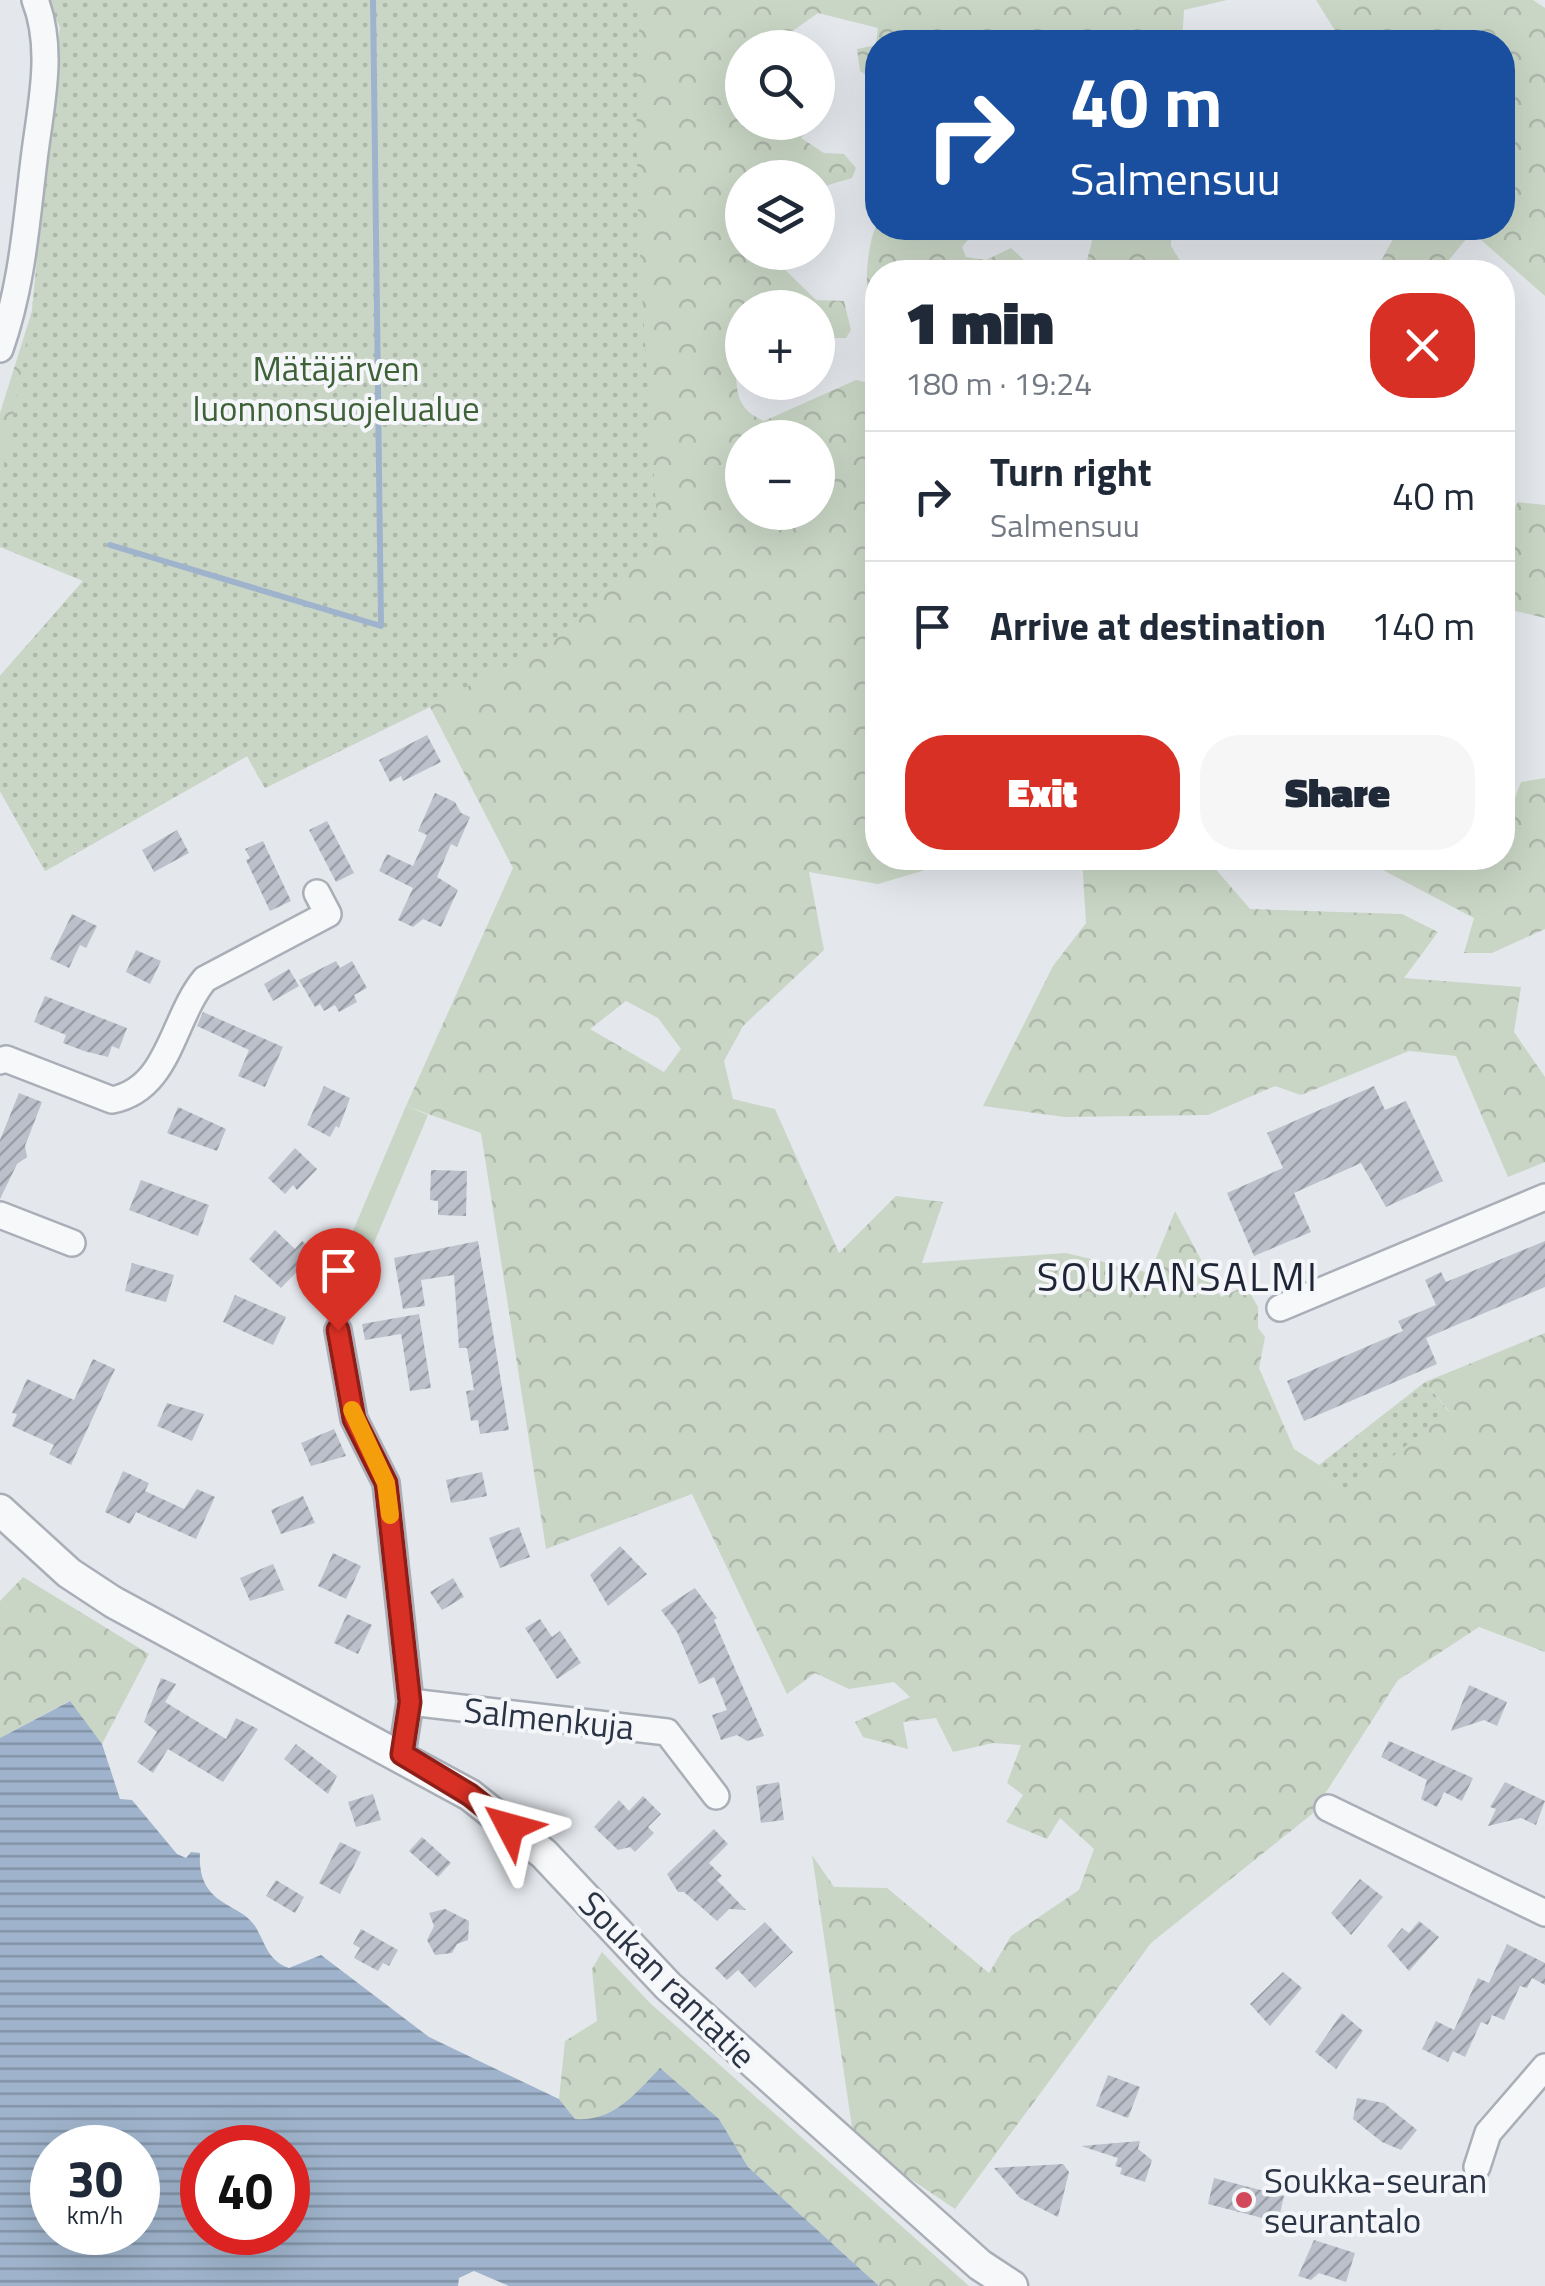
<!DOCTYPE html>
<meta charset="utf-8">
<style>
:root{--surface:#fff;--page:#f6f6f7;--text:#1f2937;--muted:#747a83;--line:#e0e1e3;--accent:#d93025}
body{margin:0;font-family:"Titillium Web",sans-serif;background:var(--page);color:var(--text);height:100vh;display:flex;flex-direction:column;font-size:38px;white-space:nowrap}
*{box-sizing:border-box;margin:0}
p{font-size:32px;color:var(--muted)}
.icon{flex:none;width:55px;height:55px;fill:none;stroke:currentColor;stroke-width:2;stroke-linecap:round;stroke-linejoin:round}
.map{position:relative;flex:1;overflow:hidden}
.drawer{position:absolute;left:865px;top:260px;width:650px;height:610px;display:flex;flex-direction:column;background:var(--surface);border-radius:40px;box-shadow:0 10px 40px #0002}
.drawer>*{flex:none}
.top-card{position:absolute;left:865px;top:30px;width:650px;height:210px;border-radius:40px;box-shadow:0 10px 40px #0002;background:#1a4fa0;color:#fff;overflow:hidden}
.buttons{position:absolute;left:725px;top:30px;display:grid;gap:20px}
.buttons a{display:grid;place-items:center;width:110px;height:110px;border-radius:50%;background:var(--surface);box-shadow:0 10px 40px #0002;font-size:50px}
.speed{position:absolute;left:30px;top:2125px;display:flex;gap:20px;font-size:50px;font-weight:700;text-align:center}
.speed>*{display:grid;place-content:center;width:130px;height:130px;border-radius:50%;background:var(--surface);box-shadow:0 10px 40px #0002;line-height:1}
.speed small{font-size:25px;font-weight:400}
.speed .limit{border:15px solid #d22;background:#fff;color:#111}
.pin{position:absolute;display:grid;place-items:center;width:85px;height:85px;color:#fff;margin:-102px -42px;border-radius:50% 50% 50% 0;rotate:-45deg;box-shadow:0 0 10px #0007}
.pin .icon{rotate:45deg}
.me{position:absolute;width:110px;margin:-55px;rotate:309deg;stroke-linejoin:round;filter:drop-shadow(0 0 8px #0008)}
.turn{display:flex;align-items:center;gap:35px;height:210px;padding:0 40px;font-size:45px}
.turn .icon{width:130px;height:130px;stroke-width:2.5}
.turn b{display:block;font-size:70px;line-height:85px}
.round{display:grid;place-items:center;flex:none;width:105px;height:105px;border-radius:40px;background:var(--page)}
.head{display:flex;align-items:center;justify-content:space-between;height:170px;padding:0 40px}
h1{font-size:60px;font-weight:800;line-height:75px}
.button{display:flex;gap:20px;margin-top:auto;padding:20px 40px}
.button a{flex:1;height:115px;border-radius:40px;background:var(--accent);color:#fff;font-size:40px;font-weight:800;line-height:115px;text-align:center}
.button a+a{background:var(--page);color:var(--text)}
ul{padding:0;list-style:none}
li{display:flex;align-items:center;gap:30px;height:130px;padding:0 40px;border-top:2px solid var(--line)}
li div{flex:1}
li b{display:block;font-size:38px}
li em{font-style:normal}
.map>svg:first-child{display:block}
.green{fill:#c9d6c5}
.forest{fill:url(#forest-crowns);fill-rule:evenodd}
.park{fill:url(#park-dots)}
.water{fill:url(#water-rules);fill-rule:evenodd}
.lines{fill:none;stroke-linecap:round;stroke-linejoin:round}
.stream{stroke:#9fb4cc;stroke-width:6}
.building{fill:url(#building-hatch)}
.minor-casing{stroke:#a9aeb7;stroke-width:30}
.tertiary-casing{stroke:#a9aeb7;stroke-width:35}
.minor{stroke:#f7f8fa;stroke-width:25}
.tertiary{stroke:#f7f8fa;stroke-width:30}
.route-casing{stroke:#8d1f18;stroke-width:25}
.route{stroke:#d93025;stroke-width:18}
.slow{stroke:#f59e0b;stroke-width:18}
.poi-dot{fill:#d1495b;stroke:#f4f6f9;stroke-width:4}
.labels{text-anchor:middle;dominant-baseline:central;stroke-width:8;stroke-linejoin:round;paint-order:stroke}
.park-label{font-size:35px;fill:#3f6138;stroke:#f4f6f9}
.street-label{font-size:35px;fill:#2b3445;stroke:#f4f6f9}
.poi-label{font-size:35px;fill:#2b3445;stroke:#f4f6f9;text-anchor:start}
.quarter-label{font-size:40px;letter-spacing:2.5px;fill:#1d2536;stroke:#f4f6f9}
</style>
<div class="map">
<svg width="1545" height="2286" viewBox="0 0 1545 2286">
<defs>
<pattern id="forest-crowns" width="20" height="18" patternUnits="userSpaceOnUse" patternTransform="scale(2.5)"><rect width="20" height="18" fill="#c9d6c5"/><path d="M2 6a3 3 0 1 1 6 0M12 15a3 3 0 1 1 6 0" fill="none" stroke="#adb8ab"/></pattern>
<pattern id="park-dots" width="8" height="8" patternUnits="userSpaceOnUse" patternTransform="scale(2.5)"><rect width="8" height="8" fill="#c9d6c5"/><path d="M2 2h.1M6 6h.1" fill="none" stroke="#adb8ab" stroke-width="1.8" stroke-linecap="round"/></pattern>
<pattern id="water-rules" width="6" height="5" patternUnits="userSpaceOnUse" patternTransform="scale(2.5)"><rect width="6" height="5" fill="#9fb4cc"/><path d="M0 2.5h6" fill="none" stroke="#8293a7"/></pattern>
<pattern id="building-hatch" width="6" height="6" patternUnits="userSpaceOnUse" patternTransform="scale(2.5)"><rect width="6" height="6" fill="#bbc0ca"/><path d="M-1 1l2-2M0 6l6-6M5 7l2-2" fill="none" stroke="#989da6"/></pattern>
</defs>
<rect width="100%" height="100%" fill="#e4e7ec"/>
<path class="green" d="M406,1106L428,1115L352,1295L330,1285Z"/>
<g class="forest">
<path d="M46,0H1227L1184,10L1182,42H878L875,80L860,71L857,49L876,45L878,28L818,13L770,47L742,48V122L814,123L801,138L824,153L844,154L856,168L852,178L818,188V178H742V252L775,253L774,259L816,300L844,301L851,330L846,338H818V308H742V368L736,376C737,400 742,411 764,421L856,380L877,385L878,858H966L878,884L809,872L824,950L743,1026L724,1061L733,1099L775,1109L839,1253L896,1196L943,1202L922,1263L1066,1253L1150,1273L1175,1211L1221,1297L1246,1286L1258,1307V1328L1265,1337L1259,1368L1294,1449L1319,1465L1342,1495L1449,1411L1425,1382L1545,1333V1652L1479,1627L1398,1680L1312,1814L1151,1943L955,2209L854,2141L812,1855L834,1887L887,1888L989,1973L1011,1936L1079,1890L1094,1849L1060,1818L1047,1839L1006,1822L1023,1795L1007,1783L1021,1745L993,1743L953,1752L936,1718L903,1722L908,1749L863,1737L855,1722L910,1697L894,1682L849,1689L815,1673L787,1694L692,1494L546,1549L481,1133L406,1106L513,868L430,707L265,788L247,756L45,871L0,791V676L83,581L0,510V413L32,311L60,27ZM742,438H818V512H742ZM626,1001L658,1018L681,1049L664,1072L590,1029Z"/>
<path d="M1316,0H1533L1545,8V296L1472,232L1439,272H1375L1399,228H1502V42H1342Z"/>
<path d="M877,224L878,228H978L962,247L966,257L986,260L1011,248L1037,272H878L877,327C862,303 865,249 877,224Z"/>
<path d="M1047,228H1171V246L1187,272H1084L1093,237L1053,235Z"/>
<path d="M1518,502L1545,505V618L1503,608V527Z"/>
<path d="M1545,778V929L1492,953H1464L1474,918L1360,858H1502L1503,800L1513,803L1521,782Z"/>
<path d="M1082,858H1206L1250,909L1402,914L1438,932L1404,978L1521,987L1514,1032L1545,1077V1162L1508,1177L1456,1056L1409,1051L1301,1095L1275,1086L1208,1115L1065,1117L983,1106L1053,966L1086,923Z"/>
<path d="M23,1577L149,1654L102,1744L69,1701L0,1738V1601Z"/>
<path d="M602,1952L650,2003L969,2286H879L748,2167L719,2119L625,2105L596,2121L575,2119L559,2099L565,2041L597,2021L592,1969Z"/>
</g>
<g class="park">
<path d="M46,0H641C628,179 648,362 658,540L548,646L265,788L247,756L45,871L0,791V676L83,581L0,547V488L32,311L60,27Z"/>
<path d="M1425,1382L1449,1412L1342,1496L1319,1465Z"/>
</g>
<path class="water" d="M70,1701L102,1744L120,1799L132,1800L177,1854L186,1858L191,1852L200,1853C197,1907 240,1902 255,1926C266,1944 267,1960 289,1968L321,1955L429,2037L559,2099L575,2119C614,2122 635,2094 660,2068L719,2119L748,2167L879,2286H509L474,2271L459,2278L458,2286H0V1738ZM52,2148H138V2232H52ZM202,2148H288V2232H202Z"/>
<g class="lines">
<path class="stream" d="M110,545L381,626L373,0"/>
</g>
<g class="building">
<path d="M427,735L441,762L403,781L401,776L390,782L379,760Z"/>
<path d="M435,793L455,802L461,813L470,817L457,847L451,844L437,877L458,890L441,927L423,919L413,927L398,920L413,888L379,871L387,854L413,866L427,835L418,831Z"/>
<path d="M327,821L354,873L336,882L309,830Z"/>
<path d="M177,830L189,853L154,872L142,850Z"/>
<path d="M263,841L291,901L270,911L246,860L250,858L245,849Z"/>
<path d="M72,914L97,926L86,948L80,945L69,968L50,959Z"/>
<path d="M136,950L161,961L150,984L126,972Z"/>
<path d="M336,961L340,968L352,961L367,988L354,995L357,1002L339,1012L335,1005L324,1011L320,1004L315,1007L299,980Z"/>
<path d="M289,969L299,986L273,1001L264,984Z"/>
<path d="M45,996L127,1028L119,1049L112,1046L108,1057L84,1051L63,1043L66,1035L34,1022Z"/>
<path d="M203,1012L283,1047L265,1087L238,1076L249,1050L197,1026Z"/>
<path d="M324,1086L350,1098L339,1128L336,1126L330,1137L307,1125Z"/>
<path d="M1374,1086L1385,1110L1406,1101L1443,1181L1386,1207L1361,1163L1294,1193L1311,1232L1254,1256L1227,1193L1283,1168L1267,1133Z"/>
<path d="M19,1093L42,1102L25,1146L27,1157L17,1164L0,1199V1140Z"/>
<path d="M178,1107L226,1129L217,1151L167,1133Z"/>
<path d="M295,1148L317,1169L297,1190L293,1185L285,1194L268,1178Z"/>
<path d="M431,1170L467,1171L466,1216L438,1215V1201L430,1200Z"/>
<path d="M141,1180L209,1205L198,1236L129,1210Z"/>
<path d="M275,1230L295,1249L302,1241L315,1253L281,1288L249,1259Z"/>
<path d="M478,1241L509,1430L480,1434L478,1420L471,1421L466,1391L474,1390L467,1348H459L454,1275L421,1280L425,1306L403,1309L394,1258Z"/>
<path d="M1545,1241V1287L1426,1338L1437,1364L1304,1421L1287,1381L1403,1331L1398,1321L1436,1305L1425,1280L1441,1272L1446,1282Z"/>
<path d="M132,1263L174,1275L166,1302L125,1291Z"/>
<path d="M235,1295L286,1317L273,1345L223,1322Z"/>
<path d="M419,1314L431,1388L410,1391L401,1334L365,1340L362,1324Z"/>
<path d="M93,1359L115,1369L71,1465L49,1454L54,1445L12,1426L17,1414L12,1413L27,1379L74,1400Z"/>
<path d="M167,1403L204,1414L192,1441L157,1426Z"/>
<path d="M334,1429L346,1456L311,1466L301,1443Z"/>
<path d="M123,1471L149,1483L145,1491L184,1509L197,1489L215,1497L196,1539L136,1512L130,1524L105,1512Z"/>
<path d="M482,1472L487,1496L451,1503L446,1480Z"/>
<path d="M303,1496L315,1523L281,1534L271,1510Z"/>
<path d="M519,1527L530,1557L500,1568L489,1538Z"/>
<path d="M620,1546L647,1574L608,1606L590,1575Z"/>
<path d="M333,1553L361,1566L346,1599L318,1586Z"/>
<path d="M273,1564L284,1590L250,1601L240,1578Z"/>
<path d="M453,1578L464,1597L442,1610L430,1592Z"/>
<path d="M695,1588L717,1618L714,1620L764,1736L747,1741L737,1735L721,1740L712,1715L727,1710L714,1677L699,1684L677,1632L661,1610Z"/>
<path d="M347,1614L372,1625L358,1654L334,1643Z"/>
<path d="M540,1619L552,1637L560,1631L581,1663L557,1679L525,1628Z"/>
<path d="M161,1678L176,1684L165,1702L226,1739L236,1718L258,1729L223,1782L168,1749L153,1773L137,1762L157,1732L144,1722Z"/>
<path d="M1469,1685L1507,1702L1497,1726L1484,1720L1451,1731Z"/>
<path d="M1389,1741L1473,1778L1462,1801L1444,1792L1437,1807L1421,1799L1427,1780L1381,1757Z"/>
<path d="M296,1744L337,1776L328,1794L284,1759Z"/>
<path d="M779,1782L784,1820L761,1823L756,1786Z"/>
<path d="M1505,1782L1545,1801L1536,1825L1521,1818L1488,1826L1496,1809L1490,1807Z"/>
<path d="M373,1794L381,1820L356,1827L348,1802Z"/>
<path d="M643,1796L661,1814L648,1827L654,1833L635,1852L630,1847L618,1850L594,1827L619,1800L629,1811Z"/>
<path d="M714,1829L728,1844L709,1863L722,1876L717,1880L746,1910L729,1909L717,1921L684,1892H678L667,1874Z"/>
<path d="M422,1837L451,1863L438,1877L409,1851Z"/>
<path d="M340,1842L361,1852L340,1894L319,1883Z"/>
<path d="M1360,1879L1383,1897L1351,1935L1331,1913Z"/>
<path d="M276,1880L304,1897L295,1913L266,1896Z"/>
<path d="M445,1909L469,1921L468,1940L457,1944L452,1953L435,1955L427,1940L434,1926L429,1913Z"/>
<path d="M1419,1921L1439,1937L1409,1971L1387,1946L1402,1928L1409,1933Z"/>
<path d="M765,1922L793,1952L755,1988L738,1970L727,1980L715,1968Z"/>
<path d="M361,1929L398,1950L389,1966L383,1963L378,1971L354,1958L360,1948L353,1944Z"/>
<path d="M1507,1944L1545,1963V1985L1532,1978L1527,1988L1520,1986L1504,2020L1492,2015L1488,2025L1481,2022L1465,2057L1453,2051L1448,2062L1422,2049L1436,2021L1454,2030L1478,1978L1489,1983Z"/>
<path d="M1283,1972L1302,1988L1270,2026L1250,2004Z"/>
<path d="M1342,2013L1363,2031L1336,2069L1315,2052Z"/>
<path d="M1108,2075L1140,2087L1128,2118L1096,2106Z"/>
<path d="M1357,2098L1384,2103L1417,2130L1401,2150L1382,2142L1353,2119Z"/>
<path d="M1140,2141L1138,2149L1152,2160L1145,2182L1120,2174L1122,2168L1115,2166L1118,2158L1081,2146Z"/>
<path d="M1063,2164L1069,2172L1058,2217L1020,2198L994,2168Z"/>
<path d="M1214,2178L1284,2196L1278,2222L1208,2204Z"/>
<path d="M1314,2240L1355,2253L1346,2282L1319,2273L1311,2280L1298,2276Z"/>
</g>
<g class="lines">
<defs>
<g id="minor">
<path d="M0,349C22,286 26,226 34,160C40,108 55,51 35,0"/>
<path d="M0,1061L6,1059L112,1100C170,1089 172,1018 205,979L328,914L317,893"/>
<path d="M0,1215L72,1243"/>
<path d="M1280,1308L1545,1197"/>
<path d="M338,1330L354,1419L386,1483L410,1702L402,1754"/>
<path d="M410,1702L667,1732L716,1796"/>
<path d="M1328,1808L1545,1913"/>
<path d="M1477,2167L1488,2133L1545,2067"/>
</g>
<path id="tertiary" d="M0,1510L69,1573L113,1602L470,1795L544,1854L668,1986L980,2265L1012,2286"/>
</defs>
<use href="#minor" class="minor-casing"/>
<use href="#tertiary" class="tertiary-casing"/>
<use href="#minor" class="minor"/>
<use href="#tertiary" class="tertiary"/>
</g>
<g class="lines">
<defs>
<path id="route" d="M338,1330L354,1419L386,1483L410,1702L402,1754L470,1795L510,1827"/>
</defs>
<use href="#route" class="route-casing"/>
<use href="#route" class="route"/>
<path class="slow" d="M352,1410L386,1483L390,1515"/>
</g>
<circle class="poi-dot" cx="1244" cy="2200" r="10"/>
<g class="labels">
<g class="park-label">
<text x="336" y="368">Mätäjärven<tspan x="336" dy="40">luonnonsuojelualue</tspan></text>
</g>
<g class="street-label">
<text transform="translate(549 1718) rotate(6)">Salmenkuja</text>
<text transform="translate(668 1979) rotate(45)">Soukan rantatie</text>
</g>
<g class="poi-label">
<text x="1264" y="2180">Soukka-seuran<tspan x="1264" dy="40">seurantalo</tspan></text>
</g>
<g class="quarter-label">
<text x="1178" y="1276">SOUKANSALMI</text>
</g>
</g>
</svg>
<div class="buttons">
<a><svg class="icon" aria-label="search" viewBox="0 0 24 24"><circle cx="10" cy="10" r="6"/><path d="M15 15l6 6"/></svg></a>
<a><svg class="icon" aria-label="layers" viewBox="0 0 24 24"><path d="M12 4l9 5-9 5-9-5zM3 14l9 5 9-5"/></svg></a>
<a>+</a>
<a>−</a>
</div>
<div class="speed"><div>30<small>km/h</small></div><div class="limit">40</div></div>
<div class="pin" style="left:338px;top:1330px;background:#d93025"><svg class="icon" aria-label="arrive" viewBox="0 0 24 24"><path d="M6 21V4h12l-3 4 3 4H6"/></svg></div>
<svg class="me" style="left:510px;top:1827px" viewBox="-20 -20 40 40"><path d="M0-17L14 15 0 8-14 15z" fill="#d93025" stroke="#fff" stroke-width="4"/></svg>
<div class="top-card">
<div class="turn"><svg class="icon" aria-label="right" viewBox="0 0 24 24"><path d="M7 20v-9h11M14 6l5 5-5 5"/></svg><div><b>40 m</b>Salmensuu</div></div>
</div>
<section class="drawer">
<div class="head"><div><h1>1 min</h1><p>180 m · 19:24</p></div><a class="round" style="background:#d93025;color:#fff"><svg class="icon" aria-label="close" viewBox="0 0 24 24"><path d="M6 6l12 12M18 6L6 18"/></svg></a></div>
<ul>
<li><svg class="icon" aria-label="right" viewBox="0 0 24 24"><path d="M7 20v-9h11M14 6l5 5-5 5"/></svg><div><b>Turn right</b><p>Salmensuu</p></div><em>40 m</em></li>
<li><svg class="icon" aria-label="arrive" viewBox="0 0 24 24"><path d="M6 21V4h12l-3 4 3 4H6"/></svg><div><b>Arrive at destination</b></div><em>140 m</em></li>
</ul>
<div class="button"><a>Exit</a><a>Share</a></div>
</section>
</div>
